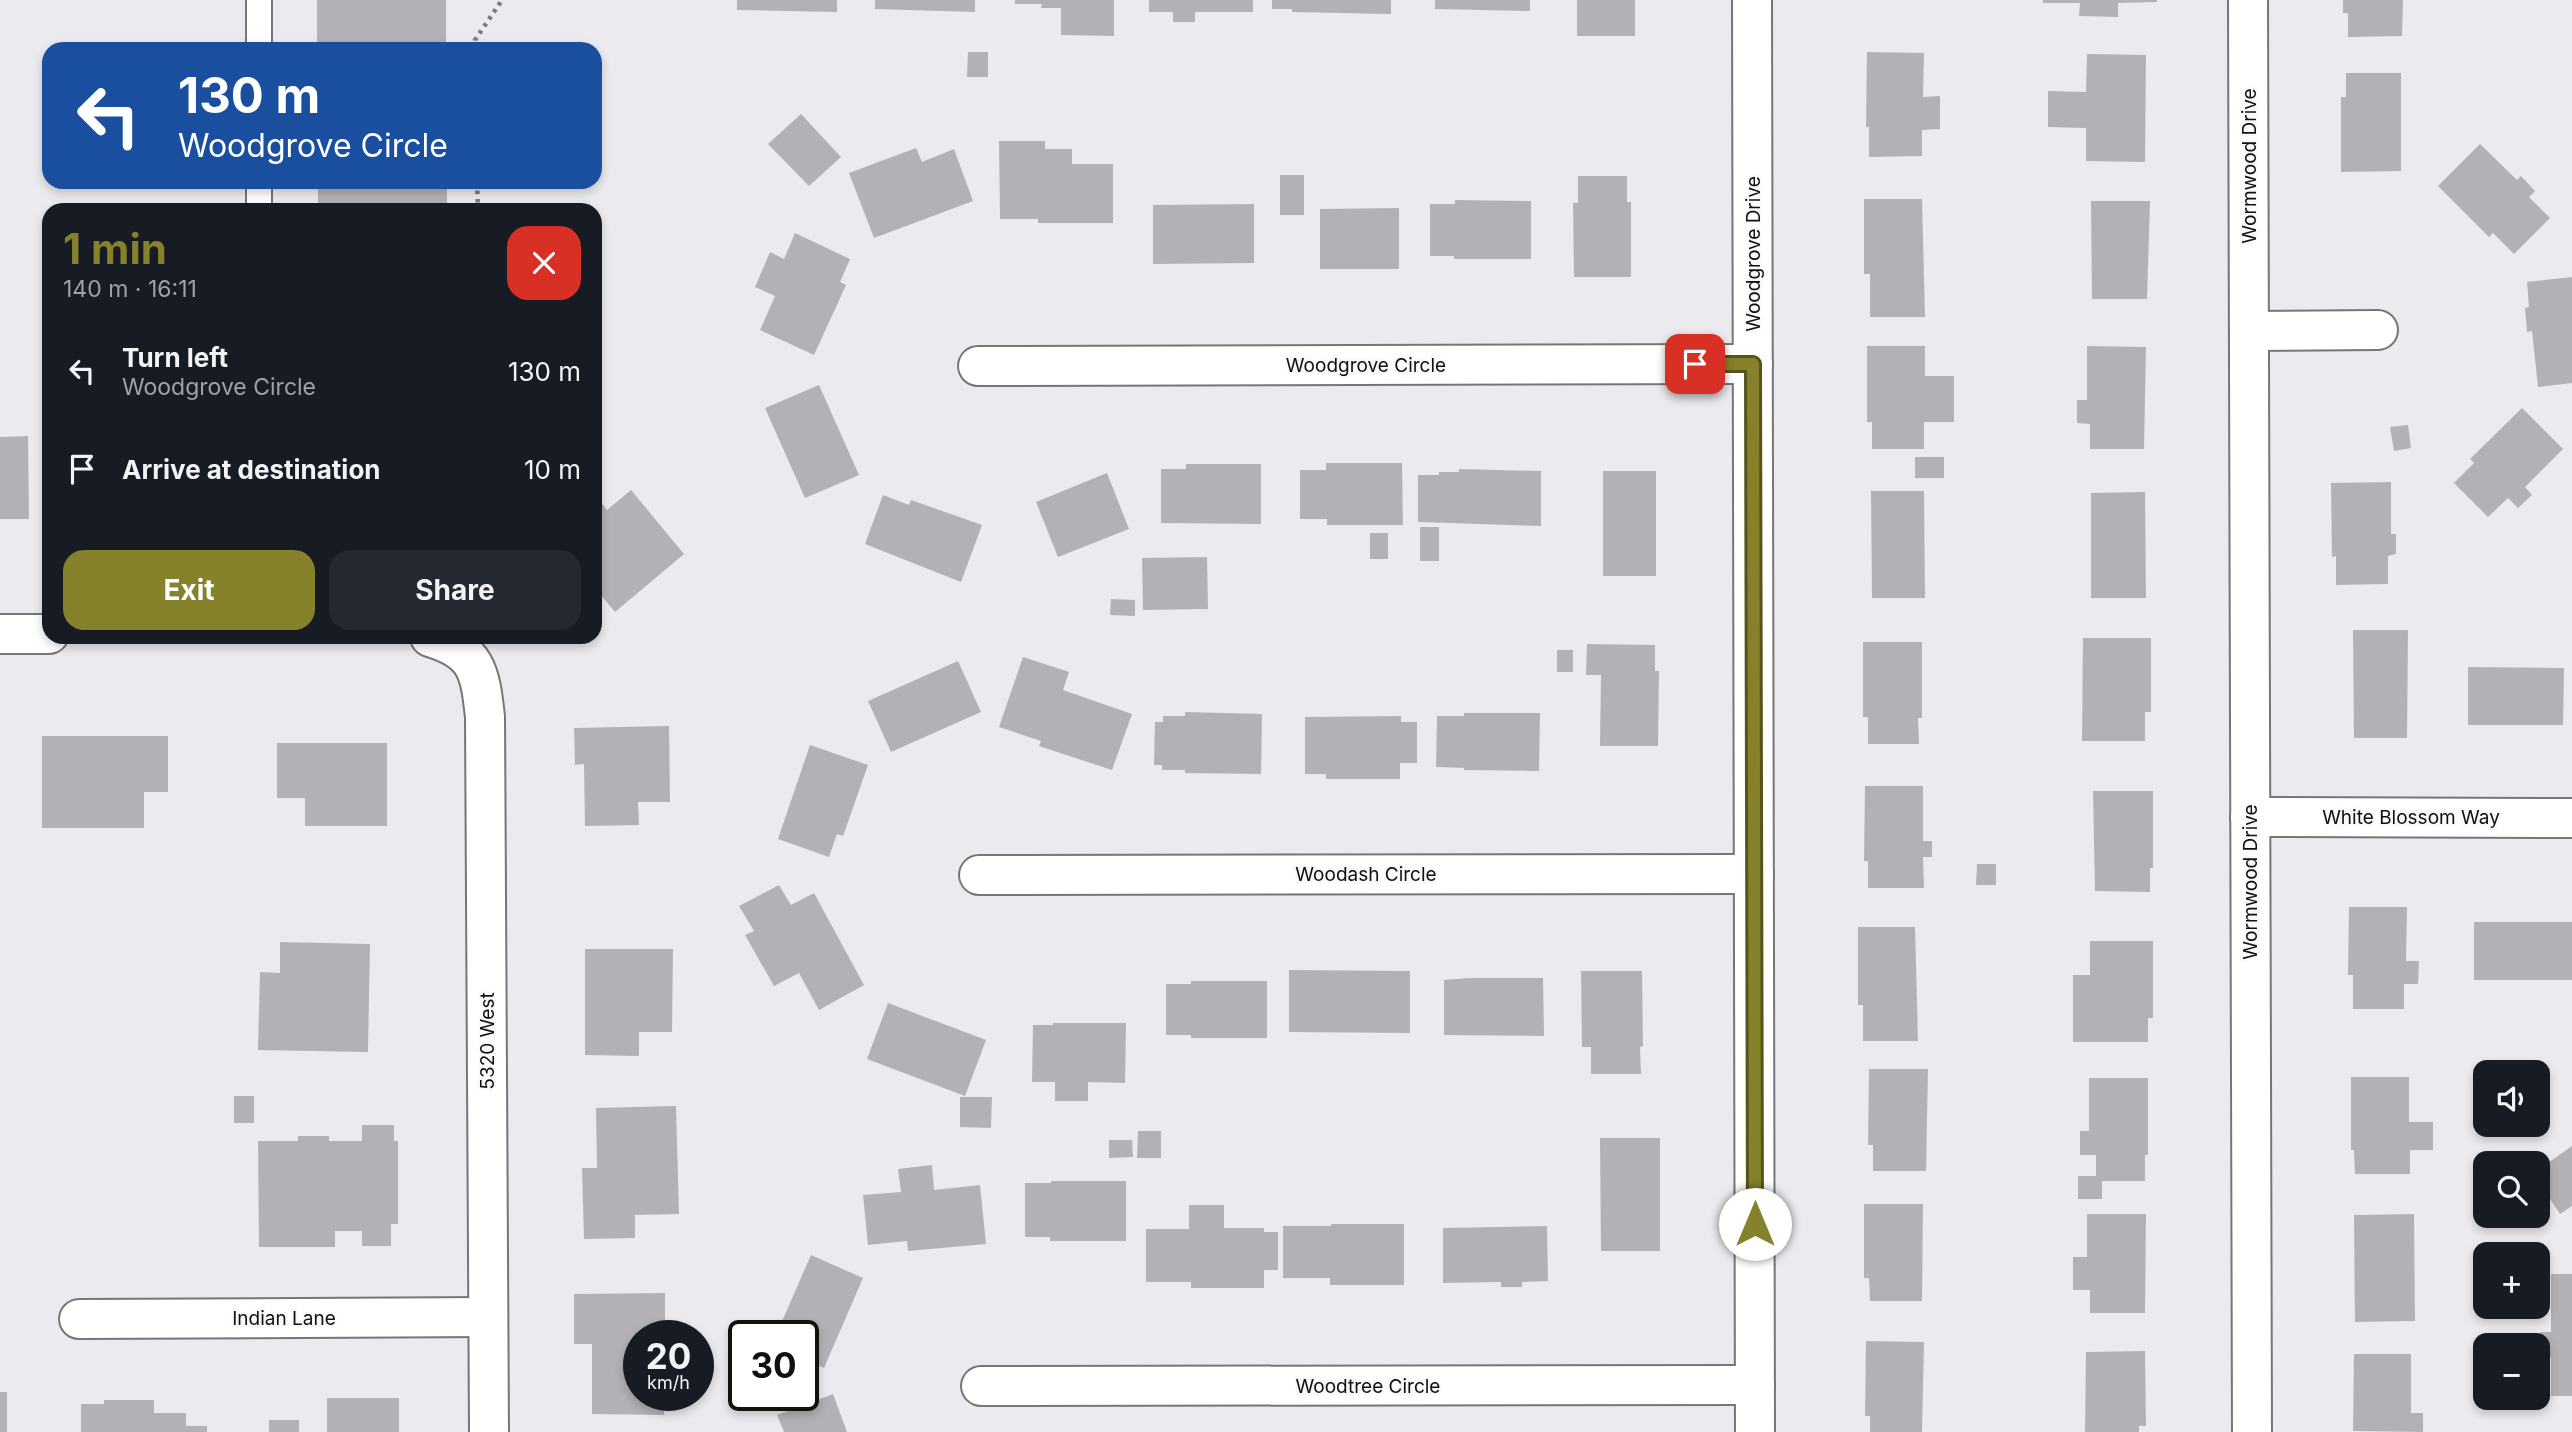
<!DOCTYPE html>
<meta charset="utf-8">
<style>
:root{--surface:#171b24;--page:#242831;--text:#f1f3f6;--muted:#9ea1a6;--accent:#85822b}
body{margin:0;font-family:Inter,sans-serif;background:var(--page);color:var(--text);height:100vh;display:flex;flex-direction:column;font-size:26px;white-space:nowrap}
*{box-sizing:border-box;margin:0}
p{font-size:23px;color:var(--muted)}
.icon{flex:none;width:38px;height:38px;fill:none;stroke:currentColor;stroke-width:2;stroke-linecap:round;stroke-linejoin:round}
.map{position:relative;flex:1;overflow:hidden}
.sheet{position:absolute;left:42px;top:203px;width:560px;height:441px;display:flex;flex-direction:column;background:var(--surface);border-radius:21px;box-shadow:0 4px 10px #0003}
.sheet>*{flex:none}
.hud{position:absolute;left:42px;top:42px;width:560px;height:147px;border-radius:21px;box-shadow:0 4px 10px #0003;background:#1a4fa0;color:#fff;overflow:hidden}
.buttons{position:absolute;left:2473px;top:1060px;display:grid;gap:14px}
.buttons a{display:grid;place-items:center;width:77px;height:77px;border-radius:14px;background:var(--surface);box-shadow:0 4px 10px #0003;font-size:35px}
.speed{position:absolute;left:623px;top:1320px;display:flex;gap:14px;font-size:35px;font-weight:700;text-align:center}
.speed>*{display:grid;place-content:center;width:91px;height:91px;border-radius:50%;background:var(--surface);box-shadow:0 4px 10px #0003;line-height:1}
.speed small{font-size:18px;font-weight:400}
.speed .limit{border:4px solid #111;border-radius:10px;background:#fff;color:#111}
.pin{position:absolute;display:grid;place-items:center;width:60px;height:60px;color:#fff;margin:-30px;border-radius:14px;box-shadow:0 4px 10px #0006}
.me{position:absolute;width:77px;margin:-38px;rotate:0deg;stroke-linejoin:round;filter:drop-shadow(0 0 5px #0008)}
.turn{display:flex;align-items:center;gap:24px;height:147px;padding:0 21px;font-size:32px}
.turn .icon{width:91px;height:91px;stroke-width:2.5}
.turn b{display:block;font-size:49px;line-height:60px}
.round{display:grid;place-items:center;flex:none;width:74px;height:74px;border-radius:21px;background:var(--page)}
.summary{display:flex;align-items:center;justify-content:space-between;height:119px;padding:0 21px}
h1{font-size:42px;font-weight:700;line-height:52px;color:var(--accent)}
.cta{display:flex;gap:14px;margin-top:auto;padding:14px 21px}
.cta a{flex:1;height:80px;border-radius:21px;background:var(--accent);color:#fff;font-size:28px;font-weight:700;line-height:80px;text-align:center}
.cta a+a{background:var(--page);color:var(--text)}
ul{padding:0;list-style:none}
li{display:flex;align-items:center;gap:21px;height:98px;padding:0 21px}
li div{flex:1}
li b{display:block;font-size:26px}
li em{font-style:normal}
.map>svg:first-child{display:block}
.building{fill:#b2b2b6}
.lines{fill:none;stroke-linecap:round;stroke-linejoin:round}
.lane-casing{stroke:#767679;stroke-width:28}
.street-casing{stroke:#767679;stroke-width:42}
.path{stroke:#7b7b7e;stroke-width:4.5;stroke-dasharray:3.5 5;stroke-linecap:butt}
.lane{stroke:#fff;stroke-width:24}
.street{stroke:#fff;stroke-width:38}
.route-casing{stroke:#56541c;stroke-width:18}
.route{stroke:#85822b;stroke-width:12}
.labels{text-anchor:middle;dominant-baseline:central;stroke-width:5;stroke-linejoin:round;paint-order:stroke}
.street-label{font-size:19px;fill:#101011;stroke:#f9f9fc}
</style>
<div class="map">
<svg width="2572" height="1432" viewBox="0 0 2572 1432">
<rect width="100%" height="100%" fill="#ebebef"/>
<g class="building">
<rect x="317" y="0" width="129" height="49"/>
<path d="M737,0H837V12L737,10Z"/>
<path d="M875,0H975V12L875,9Z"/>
<path d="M1015,0H1114V36L1061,35V8H1041L1042,4H1015Z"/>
<path d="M1149,0H1253V12H1195V22H1173V12H1149Z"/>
<path d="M1272,0H1391V14L1292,12V9H1272Z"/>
<path d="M1435,0H1530V11L1435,9Z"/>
<rect x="1577" y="0" width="58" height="36"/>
<path d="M2043,0H2157V2L2118,3V17L2079,16L2080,3H2043Z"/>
<path d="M2343,0H2403L2402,36L2348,37V13H2343Z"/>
<path d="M968,52H988V77H967Z"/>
<path d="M1867,52L1924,53L1923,97L1940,96V129L1922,130V156L1869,157V127H1866Z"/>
<path d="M2087,54L2146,55L2145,162L2086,161V128L2048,127V91L2086,92Z"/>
<path d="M2346,73H2401V171L2341,172V97H2346Z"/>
<path d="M801,114L841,157L809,186L768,144Z"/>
<path d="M999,141H1045V149H1072V164H1113V223H1038V219H1000Z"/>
<path d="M2480,144L2517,180L2521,176L2535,191L2529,197L2550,218L2514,254L2493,233L2489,237L2438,186Z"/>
<path d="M916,148L922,162L954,149L973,201L874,238L849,173Z"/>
<rect x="1280" y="175" width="24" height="40"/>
<path d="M1578,176H1627V202H1631V277H1574L1573,203H1578Z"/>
<rect x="318" y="182" width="129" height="28"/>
<path d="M1864,199H1922L1925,317H1870V274H1864Z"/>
<path d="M1455,200L1531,201V259H1454V256H1430V204H1455Z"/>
<path d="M2091,201H2150L2147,299H2092Z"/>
<path d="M1254,204V263L1153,264V205Z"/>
<path d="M1399,208V269H1320V209Z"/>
<path d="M795,233L850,259L840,282L846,285L814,355L760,330L775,296L755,287L770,252L784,259Z"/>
<path d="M2572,277V383L2538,387L2532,331L2527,332L2525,308L2529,307L2527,282Z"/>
<path d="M1867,346H1925V376H1954V422H1924V449H1872V422H1867Z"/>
<path d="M2087,346L2146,347L2144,449H2090V424L2077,423V400H2087Z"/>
<path d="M819,385L859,475L805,498L765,408Z"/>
<path d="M2522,408L2563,449L2525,487L2532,495L2518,508L2508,498L2488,517L2454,483L2474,463L2470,459Z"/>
<path d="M2408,425L2411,448L2394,451L2390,427Z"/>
<path d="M28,436L29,519H0V437Z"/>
<rect x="1915" y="457" width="29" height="21"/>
<path d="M1326,463H1402L1403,525H1327V519H1300V470H1326Z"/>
<path d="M1186,464H1261V524L1161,523V469H1186Z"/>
<path d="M1459,469L1541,471V526L1418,522V475H1439V472H1459Z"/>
<rect x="1603" y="471" width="53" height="105"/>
<path d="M1107,473L1129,529L1058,557L1036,502Z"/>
<path d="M2391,482V534H2396V554L2388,556V584L2336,585V556L2332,557L2331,483Z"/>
<path d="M631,490L684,554L615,612L595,588V495L607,510Z"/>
<path d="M1871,491H1924L1925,598H1872Z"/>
<path d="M2145,492L2146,598H2091V493Z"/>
<path d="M883,495L909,505L911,500L982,525L961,582L865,544Z"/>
<rect x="1420" y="527" width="19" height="34"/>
<rect x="1370" y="533" width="18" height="26"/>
<path d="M1207,557L1208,609L1143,610L1142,558Z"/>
<path d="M1111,599L1135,600V616L1110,615Z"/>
<path d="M2353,630H2408L2407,738H2354Z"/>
<path d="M2083,638H2151V712H2145V741H2082Z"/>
<path d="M1863,642H1922V718H1918L1919,744H1868V717H1863Z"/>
<path d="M1587,644L1655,645V671H1659L1658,746H1600L1601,675H1586Z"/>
<rect x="1557" y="650" width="16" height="22"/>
<path d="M1023,657L1069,672L1063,690L1132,714L1112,770L1039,746L1041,741L999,727Z"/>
<path d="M958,661L981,712L891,752L868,701Z"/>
<path d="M2468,667L2564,668L2563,725H2468Z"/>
<path d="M1185,712L1262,714L1261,774L1185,773V770H1162V765H1154L1155,722H1163V716H1185Z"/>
<path d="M1464,713H1540L1539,771L1464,770V768L1436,767L1437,716H1464Z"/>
<path d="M1401,716V722H1417V763H1400V779H1326V774H1305V717Z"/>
<path d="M669,726L670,802H638L639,825L585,826L584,764L575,765L574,728Z"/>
<path d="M42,736H168V792H144V828H42Z"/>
<path d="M277,743H387V826H305V798H277Z"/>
<path d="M810,745L868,765L843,836L837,834L829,857L778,839Z"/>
<path d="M1865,786H1923V841H1932V857H1923L1924,888H1868V861H1864Z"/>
<path d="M2093,791H2153V868H2150V892L2095,891Z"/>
<path d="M1977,864H1996V885H1976Z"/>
<path d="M779,885L791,905L814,893L864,985L819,1010L799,973L774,986L745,935L754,931L739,906Z"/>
<path d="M2349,907H2407L2406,961H2419L2418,984H2404V1009H2353V975H2348Z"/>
<rect x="2474" y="922" width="98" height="58"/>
<path d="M1858,927H1915L1918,1041H1863V1005H1858Z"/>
<path d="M2090,941H2153V1018H2148V1042H2073V975H2090Z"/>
<path d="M280,942L370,944L368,1052L258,1050L260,972L280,973Z"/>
<path d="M585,949H673L672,1032H639V1056L585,1055Z"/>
<path d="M1289,970L1410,971V1033L1289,1032Z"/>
<path d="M1581,971H1642L1643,1046L1640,1047L1641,1074H1591V1047H1582Z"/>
<path d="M1469,978H1543L1544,1036L1444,1035V980Z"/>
<path d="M1191,981H1267V1038H1191V1035H1166V984H1191Z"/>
<path d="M888,1003L986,1040L965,1096L867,1059Z"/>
<path d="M1053,1023H1126L1125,1083L1088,1082V1101H1055V1082H1032L1033,1025H1053Z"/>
<path d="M1869,1069H1928L1926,1171H1873V1145H1868Z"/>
<path d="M2351,1077H2409V1122H2433V1150H2410V1174H2355L2354,1150H2351Z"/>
<path d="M2089,1078H2148V1155H2145V1181H2102V1199H2078V1176H2096V1155H2080V1131H2089Z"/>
<rect x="234" y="1096" width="20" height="27"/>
<path d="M960,1097H992L991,1128L960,1127Z"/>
<path d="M676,1106L679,1214L635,1215V1238L584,1239L582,1168H597L596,1108Z"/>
<path d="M362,1125H394V1141H398V1224H391V1246H362V1231H335V1247H259L258,1141H298V1136H329V1141H362Z"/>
<path d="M1138,1131H1161V1158H1137Z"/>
<path d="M1600,1138H1660V1251H1601Z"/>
<path d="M1109,1140H1132L1133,1157L1109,1158Z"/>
<path d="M2572,1146V1206L2560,1214L2538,1181V1170Z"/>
<path d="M932,1165L934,1190L980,1185L986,1244L908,1251L907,1241L868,1245L863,1195L901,1192L898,1169Z"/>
<path d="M1051,1181H1126V1241H1050V1237H1025V1183H1051Z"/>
<path d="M1864,1204H1923L1922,1301H1870L1869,1278H1864Z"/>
<path d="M1189,1205H1224V1228H1264V1232H1278V1270H1264V1288H1191V1282H1146V1229H1189Z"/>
<path d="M2087,1214H2146L2145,1313H2090V1290H2073V1257H2087Z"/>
<path d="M2414,1214L2415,1321L2355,1322L2354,1215Z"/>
<path d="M1331,1224H1404V1285H1330V1278H1283V1226H1331Z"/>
<path d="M1547,1226L1548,1281L1522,1282V1287H1501V1282L1443,1283V1228Z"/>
<path d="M811,1255L863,1278L824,1368L803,1359V1335H776Z"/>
<path d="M2551,1274H2572V1396H2551V1357H2540V1332H2551Z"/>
<path d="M665,1293V1335H639V1395H664V1415L592,1414V1344H574V1294Z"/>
<path d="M1866,1341L1924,1342L1922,1432H1870V1416H1865Z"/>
<path d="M2145,1351L2146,1426H2139V1432H2085L2086,1352Z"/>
<path d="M2354,1354H2411V1413H2423V1432L2353,1431Z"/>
<rect x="0" y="1392" width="7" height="40"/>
<path d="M833,1394L847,1432H784L777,1415Z"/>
<rect x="327" y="1398" width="72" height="34"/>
<path d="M104,1400H154V1413H186V1426H207V1432H81V1404H104Z"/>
<rect x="269" y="1420" width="30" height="12"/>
</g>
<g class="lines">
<defs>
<g id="lane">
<path d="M259,0V49"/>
<path d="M259,182V210"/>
</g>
<g id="street">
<path d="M1752,0L1755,1432"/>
<path d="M2248,0L2252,1432"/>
<path d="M2249,331L2378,330"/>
<path d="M978,366L1753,364"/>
<path d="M0,634H49"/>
<path d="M430,637C477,651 480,671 485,717L489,1432"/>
<path d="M2250,817L2572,818"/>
<path d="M979,875L1754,874"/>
<path d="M79,1319L488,1317"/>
<path d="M981,1386L1755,1385"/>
</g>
</defs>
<use href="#lane" class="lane-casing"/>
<use href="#street" class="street-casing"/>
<g class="path">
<path d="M475,49V40L502,0"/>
<path d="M477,182L478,210"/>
</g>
<use href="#lane" class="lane"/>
<use href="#street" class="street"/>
</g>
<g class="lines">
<defs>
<path id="route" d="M1695,364H1753L1755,1224"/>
</defs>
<use href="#route" class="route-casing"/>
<use href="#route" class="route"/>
</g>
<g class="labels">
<g class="street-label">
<text transform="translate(2249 166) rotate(-90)">Wormwood Drive</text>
<text transform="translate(1753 254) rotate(-90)">Woodgrove Drive</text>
<text x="1366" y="365">Woodgrove Circle</text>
<text x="2411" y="817">White Blossom Way</text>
<text x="1366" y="874">Woodash Circle</text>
<text transform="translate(2250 882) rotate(-90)">Wormwood Drive</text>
<text transform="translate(487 1041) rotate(-90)">5320 West</text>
<text x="284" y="1318">Indian Lane</text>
<text x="1368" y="1386">Woodtree Circle</text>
</g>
</g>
</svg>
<div class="buttons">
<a><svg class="icon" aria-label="sound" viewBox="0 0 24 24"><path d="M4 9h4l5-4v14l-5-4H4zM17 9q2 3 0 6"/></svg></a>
<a><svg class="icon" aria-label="search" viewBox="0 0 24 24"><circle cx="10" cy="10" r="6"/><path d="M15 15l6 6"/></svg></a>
<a>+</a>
<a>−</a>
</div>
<div class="speed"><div>20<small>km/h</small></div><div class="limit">30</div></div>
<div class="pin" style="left:1695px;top:364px;background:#d93025"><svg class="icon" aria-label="arrive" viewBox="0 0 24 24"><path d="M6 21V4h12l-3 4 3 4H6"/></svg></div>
<svg class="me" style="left:1755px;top:1224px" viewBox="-20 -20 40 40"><circle r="19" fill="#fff"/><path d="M0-13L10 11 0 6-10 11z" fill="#85822b"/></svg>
<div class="hud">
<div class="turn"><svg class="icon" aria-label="left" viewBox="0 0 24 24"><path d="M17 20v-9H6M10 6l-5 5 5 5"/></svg><div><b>130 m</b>Woodgrove Circle</div></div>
</div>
<section class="sheet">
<div class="summary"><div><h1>1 min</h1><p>140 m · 16:11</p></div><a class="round" style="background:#d93025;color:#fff"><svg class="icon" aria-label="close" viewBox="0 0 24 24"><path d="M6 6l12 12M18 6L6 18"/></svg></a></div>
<ul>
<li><svg class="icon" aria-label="left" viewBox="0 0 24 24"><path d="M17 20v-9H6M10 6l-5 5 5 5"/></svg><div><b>Turn left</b><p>Woodgrove Circle</p></div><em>130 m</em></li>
<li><svg class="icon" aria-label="arrive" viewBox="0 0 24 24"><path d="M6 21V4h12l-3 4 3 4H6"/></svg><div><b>Arrive at destination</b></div><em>10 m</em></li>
</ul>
<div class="cta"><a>Exit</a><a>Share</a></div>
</section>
</div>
